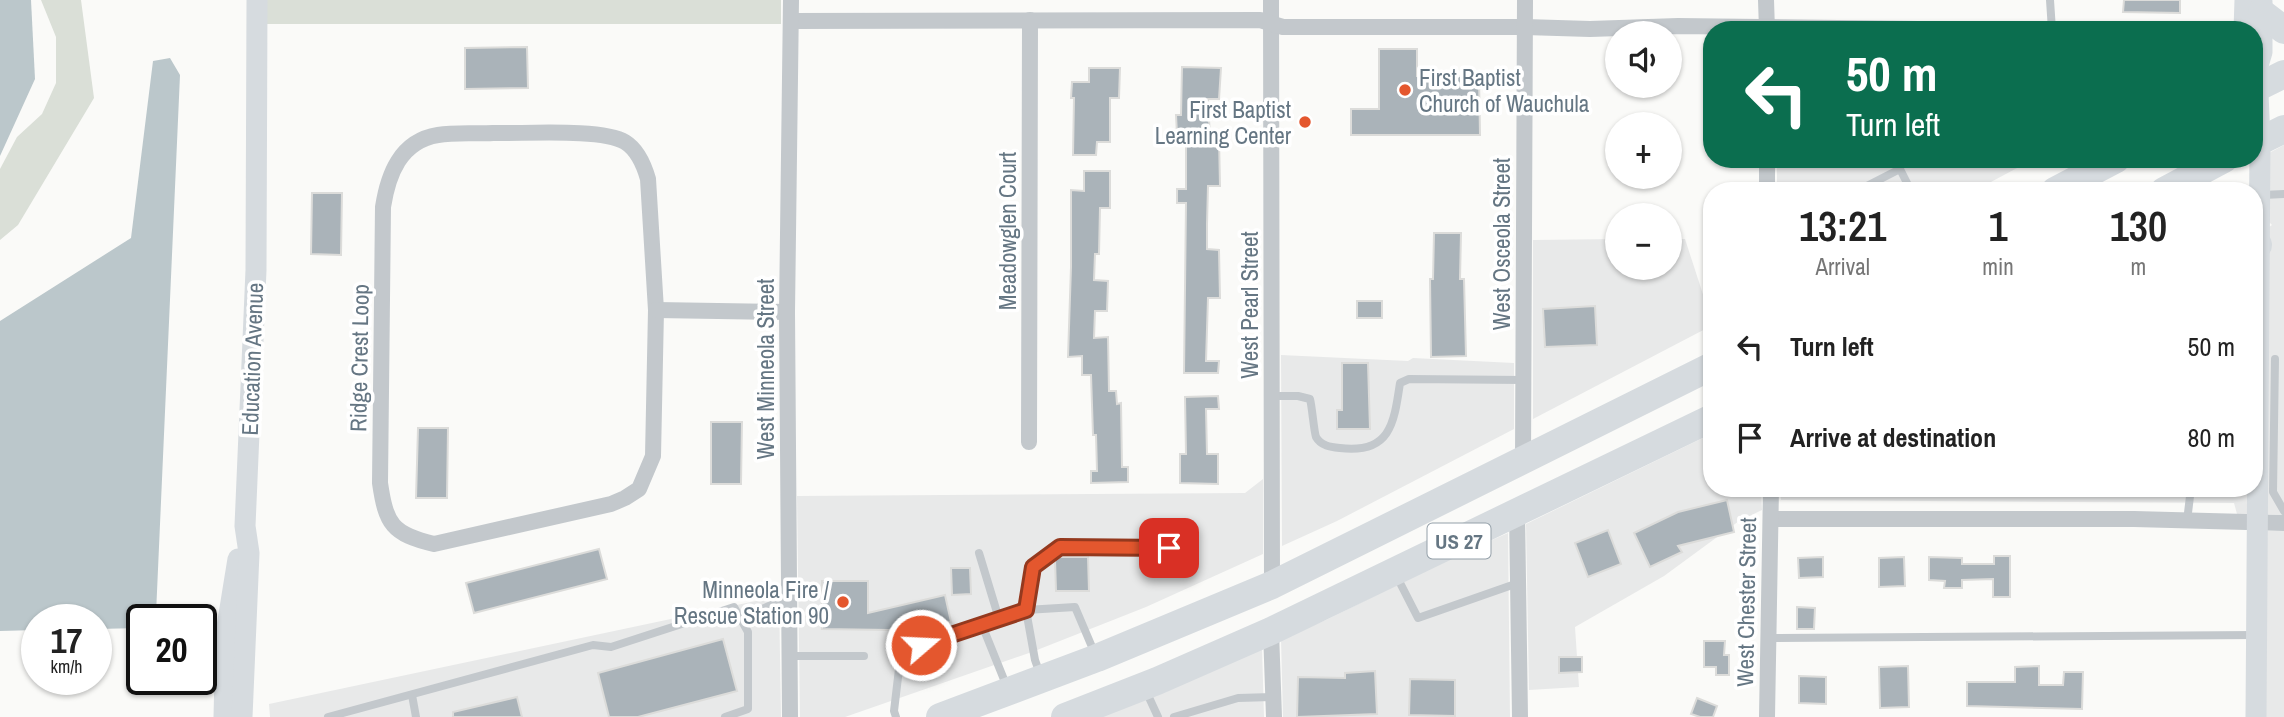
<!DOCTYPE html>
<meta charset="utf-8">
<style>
:root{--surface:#fff;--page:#f6f6f6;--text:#222;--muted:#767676}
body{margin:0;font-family:"Archivo Narrow",sans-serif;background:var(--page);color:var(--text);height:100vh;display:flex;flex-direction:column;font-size:26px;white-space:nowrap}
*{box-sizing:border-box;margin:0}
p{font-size:23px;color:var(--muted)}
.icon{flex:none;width:38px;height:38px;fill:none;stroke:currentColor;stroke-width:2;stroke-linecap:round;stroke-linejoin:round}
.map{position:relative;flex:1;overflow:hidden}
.panel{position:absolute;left:1703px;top:182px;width:560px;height:315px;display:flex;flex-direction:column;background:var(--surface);border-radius:28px;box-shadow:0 2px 5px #0004}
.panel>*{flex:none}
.top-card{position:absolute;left:1703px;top:21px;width:560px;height:147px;border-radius:28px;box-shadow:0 2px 5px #0004;background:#0b6e4f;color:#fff;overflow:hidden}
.tools{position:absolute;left:1605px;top:21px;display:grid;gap:14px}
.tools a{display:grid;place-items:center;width:77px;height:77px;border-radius:50%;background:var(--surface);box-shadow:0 2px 5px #0004;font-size:35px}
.speed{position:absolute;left:21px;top:604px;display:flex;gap:14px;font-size:35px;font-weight:700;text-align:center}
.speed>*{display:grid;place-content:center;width:91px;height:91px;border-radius:50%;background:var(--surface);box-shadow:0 2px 5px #0004;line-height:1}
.speed small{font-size:18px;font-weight:400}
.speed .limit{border:4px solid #111;border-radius:10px;background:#fff;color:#111}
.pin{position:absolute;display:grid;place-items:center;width:60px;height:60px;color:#fff;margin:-30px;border-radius:14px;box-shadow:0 4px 10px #0006}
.me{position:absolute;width:77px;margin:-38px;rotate:71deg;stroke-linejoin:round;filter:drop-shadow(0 0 5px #0008)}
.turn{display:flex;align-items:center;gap:24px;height:147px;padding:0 28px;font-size:32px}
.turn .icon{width:91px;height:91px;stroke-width:2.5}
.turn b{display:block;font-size:49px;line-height:60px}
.eta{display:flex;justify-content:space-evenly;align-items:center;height:119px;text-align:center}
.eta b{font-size:42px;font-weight:600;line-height:49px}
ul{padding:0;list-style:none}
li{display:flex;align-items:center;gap:21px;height:91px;padding:0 28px}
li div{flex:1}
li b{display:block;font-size:26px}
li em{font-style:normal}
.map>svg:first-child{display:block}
.built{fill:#e8e9e9}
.green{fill:#dadfd7}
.water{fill:#bbc7cb}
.building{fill:#aab3b9;stroke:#dcdcda;stroke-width:2}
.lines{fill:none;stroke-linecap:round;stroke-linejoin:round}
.lane{stroke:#c3c8cc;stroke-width:8}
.street{stroke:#c3c8cc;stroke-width:16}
.secondary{stroke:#d6dbdf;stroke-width:21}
.highway{stroke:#d6dbdf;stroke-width:28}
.route-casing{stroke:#94391e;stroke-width:18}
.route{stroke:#e4572e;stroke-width:12}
.poi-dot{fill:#e4572e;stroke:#fff;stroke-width:2.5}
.labels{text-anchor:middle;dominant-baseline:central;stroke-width:7;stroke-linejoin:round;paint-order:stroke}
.shield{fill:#fff;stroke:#939fa8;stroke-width:2}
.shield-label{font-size:21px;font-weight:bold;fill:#657683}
.poi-label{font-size:23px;fill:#657683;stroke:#fff;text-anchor:end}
.street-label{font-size:23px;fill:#657683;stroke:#fff}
</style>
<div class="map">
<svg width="2284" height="717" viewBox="0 0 2284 717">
<rect width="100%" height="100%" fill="#fafaf8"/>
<g class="built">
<path d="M2284,145V515L2266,514L2268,228L2272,225L2268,221L2269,153Z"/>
<path d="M1777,159H2034L1974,191H1777Z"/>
<path d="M1617,239V268H1670V239H1685L1711,319V326L1533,419V240Z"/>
<path d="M1281,355L1408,361L1413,358L1514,363V429L1337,521L1282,546Z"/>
<path d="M1711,434L1712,488H1761L1762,510L1739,521L1664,576L1575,627L1579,687L1529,690L1526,524Z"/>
<path d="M1263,479V554L1146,607L1032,652L845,717H800L797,496L1245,493Z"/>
<path d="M1780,488H2247V514H2237L2234,503L1781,500Z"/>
<path d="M2266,531H2284V717H2265Z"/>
<path d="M1508,533L1510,717H1283L1281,639L1328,619L1447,560Z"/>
<path d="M779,596L781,717H270L269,704Z"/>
<path d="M1262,647L1264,717H1091Z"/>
</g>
<g class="green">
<path d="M41,0H81L94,98L18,225L0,240V169L17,137L42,114L56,83V37Z"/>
<path d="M266,0H781V24H267Z"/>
</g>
<g class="water">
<path d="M0,0H31L35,79L0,156Z"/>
<path d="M170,58L180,75L156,614L160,619L142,620V628L96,629V620H37V630L0,631V321L131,238L153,61Z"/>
</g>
<g class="building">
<path d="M2124,0H2180V13L2123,12Z"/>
<path d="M527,47L528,88L465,89V48Z"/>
<path d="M1379,49H1417V76H1479L1480,135H1351V109H1379Z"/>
<path d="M1182,67L1221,68L1219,99H1208L1210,138H1219L1220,186H1208L1207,224V249L1219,250L1220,298H1208L1206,361H1219L1218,373H1184L1186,203H1177V189H1186V133L1177,134L1176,115H1181Z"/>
<path d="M1089,68H1120L1119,98H1110V142H1097L1096,155H1073L1074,98H1071L1072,82H1089Z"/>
<path d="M1084,171H1110V208H1100L1099,254H1095L1094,280L1108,281L1107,311H1095L1094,338L1108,337L1109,391H1116L1117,404L1121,403L1122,467H1128V482L1091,483V471H1097L1096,435H1093L1091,375H1082V356L1068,357L1071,267V190L1084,191Z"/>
<path d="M312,193H342L341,255L311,254Z"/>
<path d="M1434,233H1461L1460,279H1464L1466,356L1431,357L1430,279H1433Z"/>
<rect x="1357" y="301" width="25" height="17"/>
<path d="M1595,306L1597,345L1545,347L1543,309Z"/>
<path d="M1342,363H1368L1370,429H1337V410H1342Z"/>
<path d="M1218,396L1219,409H1206L1207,454H1218V484L1180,483V454H1186L1185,397Z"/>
<path d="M711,422H742L741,484H711Z"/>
<path d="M418,428H448L447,498H416Z"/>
<path d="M1727,500L1734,532L1678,546L1682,552L1650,567L1634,533L1678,512Z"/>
<path d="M1608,530L1621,564L1588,577L1575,543Z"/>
<path d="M599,549L607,579L474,613L466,583Z"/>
<path d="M1994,556H2010V597H1993V579L1962,580V588H1944L1945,581L1929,580V557L1962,558V564H1994Z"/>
<path d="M1058,557H1088L1089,591H1056L1055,559Z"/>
<path d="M1823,557V577L1799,578L1798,558Z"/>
<path d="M1904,557L1905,586L1879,587V558Z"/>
<path d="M951,568H970L971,594L952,595Z"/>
<path d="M822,581H868V613L945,595L951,622L891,636L889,630L822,629Z"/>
<path d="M1797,607L1815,608L1814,629H1797Z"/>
<path d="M723,639L737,691L638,717H609L598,673Z"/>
<path d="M1704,641H1725L1724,655H1729V675H1716V667H1704Z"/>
<path d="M1559,657H1582V672L1559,673Z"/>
<path d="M1908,666L1909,707L1880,708L1879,667Z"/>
<path d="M2039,666V685H2063L2064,672H2083L2082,709L1967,706V682H2015V667Z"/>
<path d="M1375,671L1377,714L1297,717L1298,677L1345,678V673Z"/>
<path d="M1799,676L1826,677V704L1799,703Z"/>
<path d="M1410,679L1455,680V716L1409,715Z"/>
<path d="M517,697L522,717H453V712Z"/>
<path d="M1697,698L1717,706L1713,717H1700L1691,714Z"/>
</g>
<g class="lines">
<g class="lane">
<path d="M2050,0L2052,30"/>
<path d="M1857,191L1900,169L1911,191"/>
<path d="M2263,195L2284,194"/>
<path d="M2275,359L2273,492L2284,511"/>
<path d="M1272,396H1298L1310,399C1312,406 1314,432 1316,437C1321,446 1331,447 1340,448C1390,454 1394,424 1400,383L1409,379L1523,380"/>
<path d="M2187,521L2191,488"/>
<path d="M979,553L999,619"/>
<path d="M1396,575L1418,618L1518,583"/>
<path d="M741,619L788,597"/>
<path d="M982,625L1007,687"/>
<path d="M1768,638L2256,635"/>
<path d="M789,656H864"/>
<path d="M1040,674L1035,660L1026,610L1033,567L1061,547L1169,548"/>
<path d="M1146,691L1158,717"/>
<path d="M412,695L416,717"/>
<path d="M328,717L593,645L611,647L734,607L748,632V709L725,717"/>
<path d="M896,717L894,711L901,652L1026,610L1075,607L1095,654"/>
<path d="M1174,717L1238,698L1273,697"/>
</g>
<g class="street">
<path d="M1271,0L1272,585"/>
<path d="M1766,0L1767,30"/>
<path d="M791,21L1260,20L1283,27H1525L1590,29L1678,26L1999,30"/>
<path d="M493,133C522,134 602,128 625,142C638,150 644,165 648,179L656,310L653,456L639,489L625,498L611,504L434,544C392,534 386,524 380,483L383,207C388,175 400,141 438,135C455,132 475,134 493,133Z"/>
<path d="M1767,191V159"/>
<path d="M656,310L787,312"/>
<path d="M1029,442L1030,20"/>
<path d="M1523,461L1525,0"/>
<path d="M1517,512L1520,717"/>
<path d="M1771,519H2134L2284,523"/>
<path d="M1271,631L1274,717"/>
<path d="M790,717L787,312L791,0"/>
<path d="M1767,717L1771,488"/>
</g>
<g class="secondary">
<path d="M2244,30L2245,0"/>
<path d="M224,717L226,633L238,559"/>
<path d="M242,717L249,553L245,526L256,270L257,0"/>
<path d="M2256,717L2260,141L2257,69L2262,52V2"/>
</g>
<g class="highway">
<path d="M2262,13L2284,30"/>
<path d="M2254,89L2284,74"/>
<path d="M2254,144L2284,129"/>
<path d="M2055,191L2116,159"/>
<path d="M2164,191L2224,159"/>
<path d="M2254,242L2258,245"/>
<path d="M940,717L1097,658L1272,585L1712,366"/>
<path d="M1065,717L1157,681L1271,631L1712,418"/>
</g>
</g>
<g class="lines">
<defs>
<path id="route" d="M921,645L1026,610L1033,567L1060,547L1169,548"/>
</defs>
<use href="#route" class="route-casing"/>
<use href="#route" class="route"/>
</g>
<g class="poi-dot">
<circle cx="1405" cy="90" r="7"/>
<circle cx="1305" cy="122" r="7"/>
<circle cx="843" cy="602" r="7"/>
</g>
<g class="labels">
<rect class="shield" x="1427.5" y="523.5" width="63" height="35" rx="5"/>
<g class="shield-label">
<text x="1459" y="541">US 27</text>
</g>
<g class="poi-label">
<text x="1419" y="77" text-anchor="start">First Baptist<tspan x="1419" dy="26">Church of Wauchula</tspan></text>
<text x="1291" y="109">First Baptist<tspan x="1291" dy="26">Learning Center</tspan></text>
<text x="829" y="589">Minneola Fire /<tspan x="829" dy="26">Rescue Station 90</tspan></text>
</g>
<g class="street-label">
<text transform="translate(1007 231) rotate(-90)">Meadowglen Court</text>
<text transform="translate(1501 244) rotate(-90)">West Osceola Street</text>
<text transform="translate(1249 305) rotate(-90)">West Pearl Street</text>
<text transform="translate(359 358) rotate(-89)">Ridge Crest Loop</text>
<text transform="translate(252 359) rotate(-88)">Education Avenue</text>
<text transform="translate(765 369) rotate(-90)">West Minneola Street</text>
<text transform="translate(1746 602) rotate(-89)">West Chester Street</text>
</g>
</g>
</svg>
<div class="tools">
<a><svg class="icon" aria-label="sound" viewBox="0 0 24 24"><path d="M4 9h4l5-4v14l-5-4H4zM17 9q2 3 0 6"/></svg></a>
<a>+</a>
<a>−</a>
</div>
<div class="speed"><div>17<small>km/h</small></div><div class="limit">20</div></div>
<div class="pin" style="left:1169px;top:548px;background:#d93025"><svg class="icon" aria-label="arrive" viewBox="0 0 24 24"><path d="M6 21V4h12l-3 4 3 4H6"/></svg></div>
<svg class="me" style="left:921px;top:645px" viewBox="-20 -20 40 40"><circle r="17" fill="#e4572e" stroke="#fff" stroke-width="3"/><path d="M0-11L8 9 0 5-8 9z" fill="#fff"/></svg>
<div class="top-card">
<div class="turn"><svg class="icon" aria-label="left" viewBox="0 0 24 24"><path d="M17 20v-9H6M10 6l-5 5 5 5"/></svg><div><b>50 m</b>Turn left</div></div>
</div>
<section class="panel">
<div class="eta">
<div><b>13:21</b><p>Arrival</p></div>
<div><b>1</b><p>min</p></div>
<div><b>130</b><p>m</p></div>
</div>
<ul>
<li><svg class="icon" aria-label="left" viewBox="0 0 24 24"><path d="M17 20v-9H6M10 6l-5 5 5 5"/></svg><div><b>Turn left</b></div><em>50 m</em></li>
<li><svg class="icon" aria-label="arrive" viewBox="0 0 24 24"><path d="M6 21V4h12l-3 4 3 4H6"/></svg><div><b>Arrive at destination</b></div><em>80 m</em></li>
</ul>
</section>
</div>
